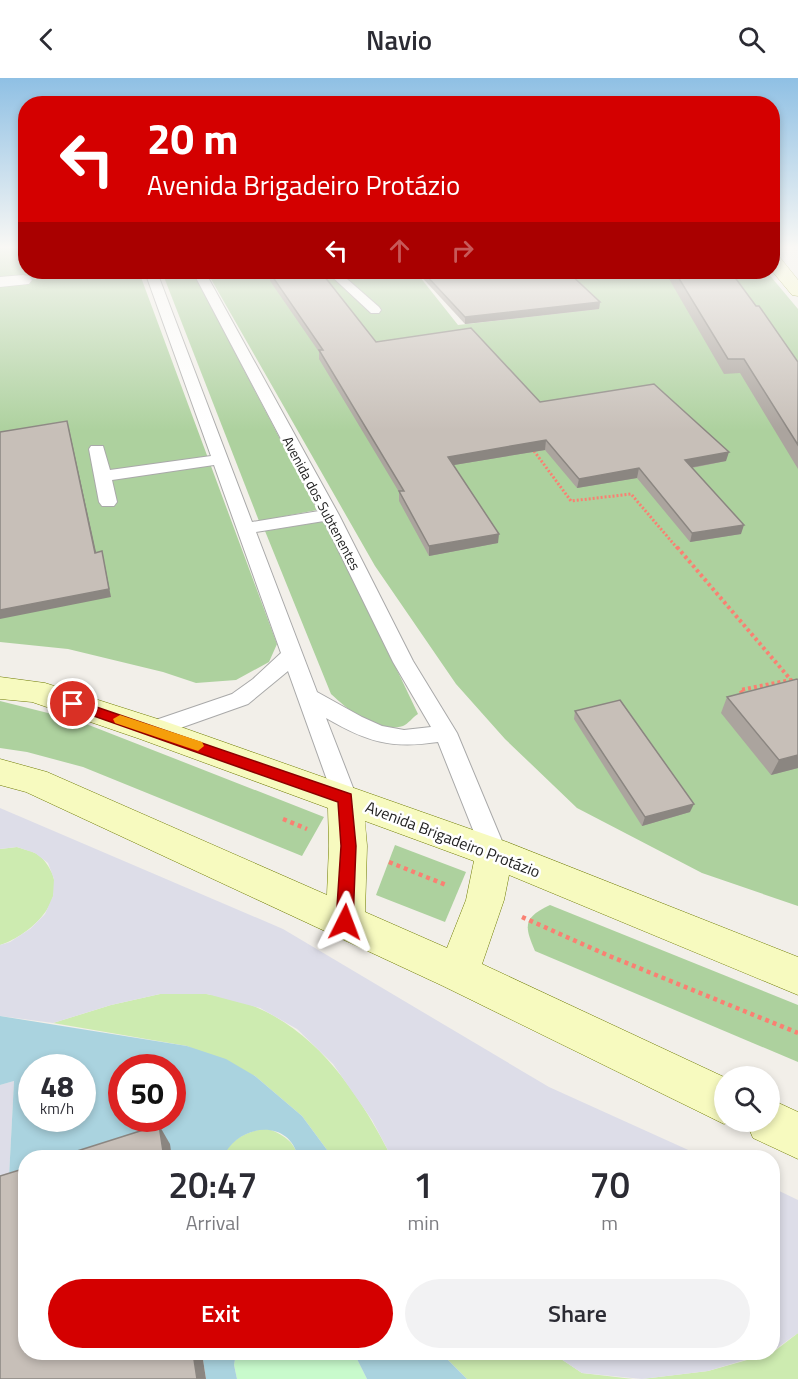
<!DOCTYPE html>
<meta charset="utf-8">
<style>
:root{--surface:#fff;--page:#f2f2f3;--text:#2b2b33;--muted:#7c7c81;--accent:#d40000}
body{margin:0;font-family:"Titillium Web",sans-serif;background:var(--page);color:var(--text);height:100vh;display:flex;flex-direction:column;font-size:22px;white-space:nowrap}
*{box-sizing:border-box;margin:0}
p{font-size:20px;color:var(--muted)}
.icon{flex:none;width:33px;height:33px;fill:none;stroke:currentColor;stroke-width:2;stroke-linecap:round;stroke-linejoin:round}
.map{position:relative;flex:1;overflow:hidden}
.side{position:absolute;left:18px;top:1072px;width:762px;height:210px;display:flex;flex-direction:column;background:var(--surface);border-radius:24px;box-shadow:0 3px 9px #0003}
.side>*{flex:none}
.top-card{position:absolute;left:18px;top:18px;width:762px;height:183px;border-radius:24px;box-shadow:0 3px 9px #0003;background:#d40000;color:#fff;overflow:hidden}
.controls{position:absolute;left:714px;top:988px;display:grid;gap:12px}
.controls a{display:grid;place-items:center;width:66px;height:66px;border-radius:50%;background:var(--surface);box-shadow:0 3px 9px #0003;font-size:30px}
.speed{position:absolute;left:18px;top:976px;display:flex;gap:12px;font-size:30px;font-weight:700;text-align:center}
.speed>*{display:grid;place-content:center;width:78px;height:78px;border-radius:50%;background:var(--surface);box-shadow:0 3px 9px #0003;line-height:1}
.speed small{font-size:15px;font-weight:400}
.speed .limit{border:9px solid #d22;background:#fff;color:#111}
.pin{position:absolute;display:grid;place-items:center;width:51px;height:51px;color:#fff;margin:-26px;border:3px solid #fff;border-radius:50%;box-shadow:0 2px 6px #0007}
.me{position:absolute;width:66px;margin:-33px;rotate:3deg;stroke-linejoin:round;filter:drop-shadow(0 0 4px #0008)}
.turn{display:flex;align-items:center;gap:21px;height:126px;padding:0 30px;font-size:27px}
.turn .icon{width:78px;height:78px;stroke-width:2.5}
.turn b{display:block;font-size:42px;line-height:51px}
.lanes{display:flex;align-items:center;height:57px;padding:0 30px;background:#0003;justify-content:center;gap:30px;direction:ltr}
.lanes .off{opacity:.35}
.eta{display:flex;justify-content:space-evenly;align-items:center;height:102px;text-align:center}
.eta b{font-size:36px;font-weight:600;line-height:42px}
.primary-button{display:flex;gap:12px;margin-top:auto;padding:12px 30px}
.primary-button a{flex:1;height:69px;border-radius:36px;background:var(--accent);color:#fff;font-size:24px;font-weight:600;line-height:69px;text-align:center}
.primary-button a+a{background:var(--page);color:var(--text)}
header{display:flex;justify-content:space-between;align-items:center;height:78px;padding:0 30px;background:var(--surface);font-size:27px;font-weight:600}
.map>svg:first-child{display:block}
.grass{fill:#cdebb0}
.forest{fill:#add19e}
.park{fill:#c8facc}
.plaza{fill:#dddde8}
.water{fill:#aad3df;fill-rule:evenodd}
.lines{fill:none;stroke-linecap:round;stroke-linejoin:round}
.lane-casing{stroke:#a9a9a9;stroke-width:2}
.street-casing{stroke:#a9a9a9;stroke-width:1}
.secondary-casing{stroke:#707d05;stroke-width:1}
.path-far2{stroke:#fa8072;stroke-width:3;stroke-dasharray:2 2;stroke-linecap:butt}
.path-far1{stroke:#fa8072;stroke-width:4;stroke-dasharray:3 3;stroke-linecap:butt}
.path{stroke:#fa8072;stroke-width:4.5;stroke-dasharray:4 4;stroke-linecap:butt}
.lane{fill:#fff;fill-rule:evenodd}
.street{fill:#fff;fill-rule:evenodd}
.secondary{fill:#f7fabf;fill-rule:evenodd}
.wall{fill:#aba49e}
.shaded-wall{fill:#8b8681}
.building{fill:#c7bfb8;stroke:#8b8681;stroke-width:1.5}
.route{fill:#d40000;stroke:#8a0000;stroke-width:1.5}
.slow{fill:#f59e0b}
.labels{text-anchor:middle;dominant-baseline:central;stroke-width:5;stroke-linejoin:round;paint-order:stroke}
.far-street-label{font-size:14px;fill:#222;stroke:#fff}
.street-label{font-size:16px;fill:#222;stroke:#fff}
</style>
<header><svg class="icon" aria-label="back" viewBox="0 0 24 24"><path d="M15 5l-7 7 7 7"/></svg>Navio<svg class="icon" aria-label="search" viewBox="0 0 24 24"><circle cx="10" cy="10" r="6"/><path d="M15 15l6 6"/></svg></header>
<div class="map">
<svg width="798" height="1301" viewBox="0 0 798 1301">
<rect width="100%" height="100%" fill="#f2efe9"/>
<g class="grass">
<path d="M17,769C22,771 29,772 35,775C43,779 48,787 52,795C65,827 26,859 0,867V771Z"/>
<path d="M160,916C175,916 191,915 206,916C300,927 352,1002 392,1080H333L302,1038L255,998L187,968L53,945L111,927Z"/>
<path d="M266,1050C282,1056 295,1063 298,1080H223C230,1060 247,1054 266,1050Z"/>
<path d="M798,1255V1301H642L708,1293L772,1275Z"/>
<path d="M441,1275H552L582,1295L633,1301H467Z"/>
</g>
<g class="forest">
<path d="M0,170H25L26,194H139L277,566L269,584L236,602L196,605L163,594L68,571L0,564Z"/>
<path d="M162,194H193L317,432L259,443Z"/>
<path d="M207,194H416L458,247L598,231L565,194H767L798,231V828L702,795L577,730L505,661L456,606L375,488Z"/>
<path d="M326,443L418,636C413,639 408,646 403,648C375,656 350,633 331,616L265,453Z"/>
<path d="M0,623L76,642L324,739L302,778L83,689L27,674L0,670Z"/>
<path d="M395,767L466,794L445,844L376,817Z"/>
<path d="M550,827L798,927V984L535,873C524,847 523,840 550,827Z"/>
</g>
<path class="park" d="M236,1275H354L367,1301H237L234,1287Z"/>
<g class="plaza">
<path d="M0,730L283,851L549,1009L706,1080H513L494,1073L476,1076L472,1080H392L372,1042L333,986L297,951L260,930L207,916H160L111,927L53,945L0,938V867L10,864L30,851L45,836L53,818L54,801L48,785L35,775L17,769L0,771Z"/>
<path d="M14,1003L8,1118L0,1120V1007Z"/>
<path d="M773,1110L798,1122V1255L773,1273Z"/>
<path d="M552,1275H768L708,1293L642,1301L582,1295Z"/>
</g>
<g class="water">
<path d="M0,938L187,968L226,981L255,998L302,1038L333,1080H298C290,1039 236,1046 223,1080H172L169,1066L125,1080H26L25,1112L8,1118L14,1003L0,1007ZM32,990H82V1041H32ZM122,990H172V1041H122Z"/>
<path d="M202,1275H236L234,1287L237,1301H206Z"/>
<path d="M354,1275H441L467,1301H367Z"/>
</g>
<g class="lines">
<defs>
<g id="lane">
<path d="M145,194H157L252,444L319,433L193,194H205L339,437L413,583L457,655L507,775L503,782L494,785L485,782L438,664C391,671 367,664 326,640L357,720L354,727L345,729L336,727L288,593L248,626L152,660L144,658L141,652L144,646L232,616L253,601L281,575L214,387L112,402L117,424L114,428H102L99,424L89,371L91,368H103L110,392L211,378ZM324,443L393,584L431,649L404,652L382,648L362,639L317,614L256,454Z"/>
<path d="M327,194H339L379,229L381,232L379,235H371Z"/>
</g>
<path id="street" d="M23,197L29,198L32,202L29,206L0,209V199Z"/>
<g id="secondary">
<path d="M772,176L778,177L798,202V218L792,217L772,193Z"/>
<path d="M0,599L45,605L164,643L507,764L798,879V917L509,797L504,822L482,886L724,999V1044H729L724,1046L443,908L26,714L0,707V681L47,694L327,817L329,768L328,730L140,661L32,624L0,621ZM365,743L474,783L466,822L447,870L365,834L367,768Z"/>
<path d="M770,1021L798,1034V1081L753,1060L746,1044H770Z"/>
</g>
</defs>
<use href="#lane" class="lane-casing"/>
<use href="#street" class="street-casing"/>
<use href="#secondary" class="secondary-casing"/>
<path class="path-far2" d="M534,373L571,423L631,416L678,471"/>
<path class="path-far1" d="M677,469L791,602L740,612L745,619"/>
<g class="path">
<path d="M283,741L307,751"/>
<path d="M389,784L446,807"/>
<path d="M522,839L607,877L798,955"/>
</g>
<use href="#lane" class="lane"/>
<use href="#street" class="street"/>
<use href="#secondary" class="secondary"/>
</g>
<g class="wall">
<path d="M417,194H568L600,224L599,231L465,246Z"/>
<path d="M665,194H731L798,284V391L740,295L724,296Z"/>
<path d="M270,195L376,264L540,324L726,383L692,390L741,456L690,464L637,400L577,410L545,372L454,387L498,465L429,478L399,423V414L319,281V274L270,203Z"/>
<path d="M727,619L798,690L771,697L721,635Z"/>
<path d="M575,633L690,734L642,748L574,641Z"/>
</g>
<g class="shaded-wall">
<path d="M600,224L599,231L465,246V239Z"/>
<path d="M67,343L69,351L98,483L95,475Z"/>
<path d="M546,362L545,372L448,388V379Z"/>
<path d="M729,374L726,383L683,391L685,382Z"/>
<path d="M639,390L637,400L577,410L579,401Z"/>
<path d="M744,447L741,456L690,464L692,455Z"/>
<path d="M499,456L498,465L429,478V468Z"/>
<path d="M102,473L111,519L0,541V532Z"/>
<path d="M798,677V690L771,697L779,682Z"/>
<path d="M694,726L690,734L642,748L645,739Z"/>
<path d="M159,1047L170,1066L172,1080H164Z"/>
<path d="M193,1275H202L206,1301H197Z"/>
</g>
<g class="building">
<path d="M283,194H321L376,264L471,250L540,324L654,306L729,374L685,382L744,447L692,455L639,390L579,401L546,362L448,379L499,456L429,468L399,413H404L319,272H323L270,195Z"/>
<path d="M423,194H568L600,224L465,239Z"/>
<path d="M675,194H731L756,228H759L798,284V367L744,281H728Z"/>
<path d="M67,343L95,475L102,473L109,511L0,532V354Z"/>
<path d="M797,601L798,602V677L779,682L727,619Z"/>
<path d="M620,622L694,726L645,739L575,633Z"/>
<path d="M159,1047L164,1080H55Z"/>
<path d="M26,1090V1275H193L197,1301H0V1098Z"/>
</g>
<linearGradient id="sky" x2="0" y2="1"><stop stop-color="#8fc0e4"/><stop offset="0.48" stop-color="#f9f8f5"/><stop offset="1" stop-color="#f9f8f5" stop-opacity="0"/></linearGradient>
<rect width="798" height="353" fill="url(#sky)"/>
<path class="route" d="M73,621L351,716L356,768L353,844L350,849L345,851L339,849L336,844L341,768L338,724L68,629L67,626Z"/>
<path class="slow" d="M120,637L202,664L204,668L198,673L115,645L113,641Z"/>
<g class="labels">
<g class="far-street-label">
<text transform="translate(322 425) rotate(62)">Avenida dos Subtenentes</text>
</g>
<g class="street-label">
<text transform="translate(453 761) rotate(21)">Avenida Brigadeiro Protázio</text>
</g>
</g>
</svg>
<div class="controls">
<a><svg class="icon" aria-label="search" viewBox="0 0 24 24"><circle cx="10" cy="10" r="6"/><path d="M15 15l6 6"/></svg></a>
</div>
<div class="speed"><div>48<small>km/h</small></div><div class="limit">50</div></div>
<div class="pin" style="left:73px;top:626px;background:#d93025"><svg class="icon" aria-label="arrive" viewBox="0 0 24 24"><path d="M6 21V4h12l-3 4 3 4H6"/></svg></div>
<svg class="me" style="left:345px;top:844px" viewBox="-20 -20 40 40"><path d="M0-17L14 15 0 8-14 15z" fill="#d40000" stroke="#fff" stroke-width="4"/></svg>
<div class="top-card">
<div class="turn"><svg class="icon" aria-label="left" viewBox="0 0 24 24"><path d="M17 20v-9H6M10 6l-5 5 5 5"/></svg><div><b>20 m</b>Avenida Brigadeiro Protázio</div></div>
<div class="lanes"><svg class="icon" aria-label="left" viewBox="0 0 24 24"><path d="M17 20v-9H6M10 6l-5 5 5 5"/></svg><svg class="icon off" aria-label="ahead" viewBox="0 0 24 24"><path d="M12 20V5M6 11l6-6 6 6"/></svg><svg class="icon off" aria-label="right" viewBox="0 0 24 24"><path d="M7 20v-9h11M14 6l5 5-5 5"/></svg></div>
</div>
<section class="side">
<div class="eta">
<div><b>20:47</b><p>Arrival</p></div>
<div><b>1</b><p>min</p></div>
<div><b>70</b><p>m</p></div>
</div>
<div class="primary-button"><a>Exit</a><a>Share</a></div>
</section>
</div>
